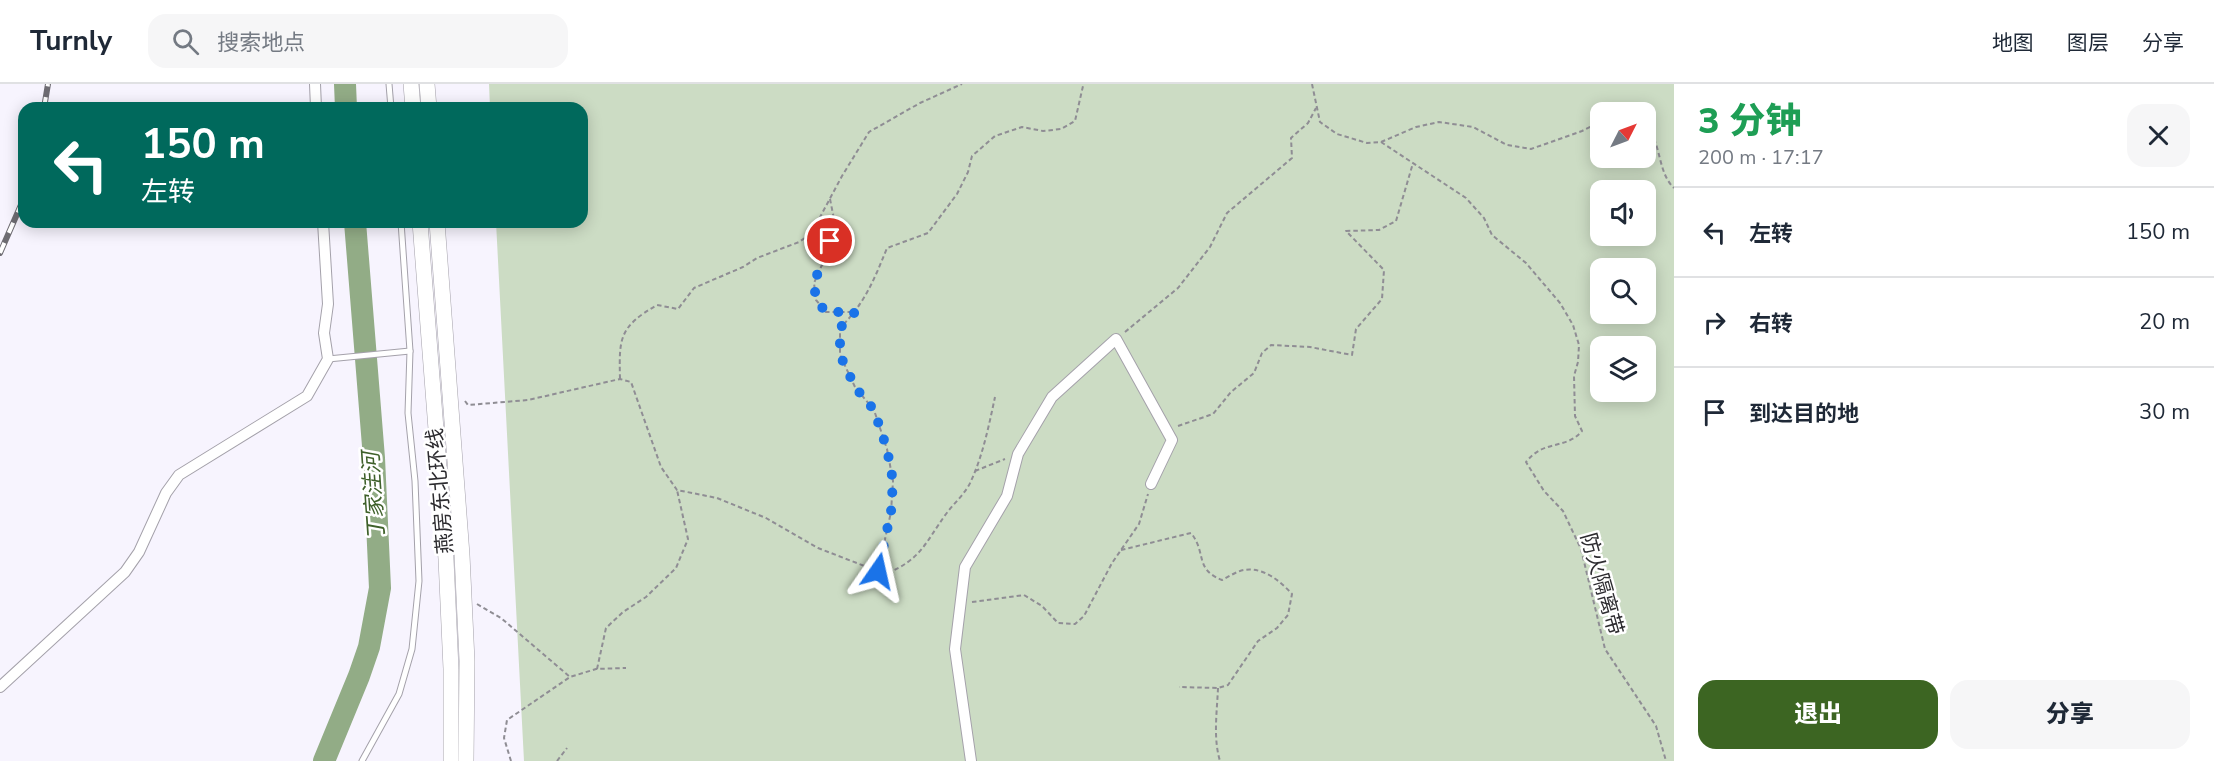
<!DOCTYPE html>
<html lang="zh">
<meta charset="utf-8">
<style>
:root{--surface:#fff;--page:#f6f6f7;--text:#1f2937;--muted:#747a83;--line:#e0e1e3;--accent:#3c6522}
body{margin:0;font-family:"Nunito Sans","Noto Sans SC",sans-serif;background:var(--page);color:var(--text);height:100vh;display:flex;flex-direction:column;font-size:22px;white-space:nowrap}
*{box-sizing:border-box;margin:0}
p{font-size:20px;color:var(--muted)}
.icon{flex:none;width:33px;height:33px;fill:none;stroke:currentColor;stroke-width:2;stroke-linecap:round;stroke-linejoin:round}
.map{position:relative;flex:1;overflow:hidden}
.drawer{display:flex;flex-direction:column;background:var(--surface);width:540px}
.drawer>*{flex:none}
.hud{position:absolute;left:18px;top:18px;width:570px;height:126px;border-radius:18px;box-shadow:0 3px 15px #0003;background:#00695c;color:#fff;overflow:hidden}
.needle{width:39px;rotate:48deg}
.fabs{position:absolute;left:1590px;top:18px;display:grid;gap:12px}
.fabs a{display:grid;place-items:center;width:66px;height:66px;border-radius:12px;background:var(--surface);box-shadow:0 3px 15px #0003;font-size:30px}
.pin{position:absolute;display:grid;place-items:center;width:51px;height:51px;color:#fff;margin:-26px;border:3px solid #fff;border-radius:50%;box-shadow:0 2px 6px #0007}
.me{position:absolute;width:66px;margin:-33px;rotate:11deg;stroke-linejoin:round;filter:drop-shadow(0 0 4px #0008)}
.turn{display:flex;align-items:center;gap:21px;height:126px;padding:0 24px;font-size:27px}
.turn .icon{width:78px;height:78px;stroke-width:2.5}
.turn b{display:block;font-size:42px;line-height:51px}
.round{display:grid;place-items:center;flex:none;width:63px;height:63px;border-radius:18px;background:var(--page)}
.overview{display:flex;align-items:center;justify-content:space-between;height:102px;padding:0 24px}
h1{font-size:36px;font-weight:800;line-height:45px;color:#1e9e55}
.cta{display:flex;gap:12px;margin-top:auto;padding:12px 24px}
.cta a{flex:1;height:69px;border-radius:18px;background:var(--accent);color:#fff;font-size:24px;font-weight:800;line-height:69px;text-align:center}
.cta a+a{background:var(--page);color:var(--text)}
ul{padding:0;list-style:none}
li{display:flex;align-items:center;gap:18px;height:90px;padding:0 24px;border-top:2px solid var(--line)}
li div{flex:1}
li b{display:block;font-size:22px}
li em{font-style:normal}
header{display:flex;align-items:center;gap:36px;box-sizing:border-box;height:84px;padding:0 30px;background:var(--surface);border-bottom:2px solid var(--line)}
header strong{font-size:28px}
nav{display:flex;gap:33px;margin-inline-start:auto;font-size:21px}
.search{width:420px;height:54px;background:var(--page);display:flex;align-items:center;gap:15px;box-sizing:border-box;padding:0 21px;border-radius:18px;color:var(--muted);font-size:22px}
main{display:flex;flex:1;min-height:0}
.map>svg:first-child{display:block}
.green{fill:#ccdcc4;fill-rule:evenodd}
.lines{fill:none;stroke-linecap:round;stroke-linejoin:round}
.river{stroke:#92ac86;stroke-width:22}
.service-casing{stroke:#a4a1aa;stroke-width:7}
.minor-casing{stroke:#a4a1aa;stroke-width:12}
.secondary-casing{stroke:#a4a1aa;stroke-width:16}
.path{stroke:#8f8d94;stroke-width:2;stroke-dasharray:4.5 3;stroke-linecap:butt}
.service{stroke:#fff;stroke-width:5}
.minor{stroke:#fff;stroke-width:10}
.secondary{stroke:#fff;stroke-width:15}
.rail-casing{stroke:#6e6c72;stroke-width:6}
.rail{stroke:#fff;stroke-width:4;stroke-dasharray:11;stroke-linecap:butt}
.secondary-bridge-casing{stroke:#a4a1aa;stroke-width:16;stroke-linecap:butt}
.secondary-bridge{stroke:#fff;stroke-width:15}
.route{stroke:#1a73e8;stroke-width:10;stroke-dasharray:0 18}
.labels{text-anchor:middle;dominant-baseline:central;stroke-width:5;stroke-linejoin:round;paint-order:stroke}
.street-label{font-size:21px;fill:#2d2c30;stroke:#fff}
.water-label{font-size:22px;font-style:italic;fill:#3e602a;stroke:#fff}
</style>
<header>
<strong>Turnly</strong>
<div class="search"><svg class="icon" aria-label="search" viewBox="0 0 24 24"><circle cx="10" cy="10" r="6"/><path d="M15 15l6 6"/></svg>搜索地点</div>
<nav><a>地图</a><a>图层</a><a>分享</a></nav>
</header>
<main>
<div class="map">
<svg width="1674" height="677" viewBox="0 0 1674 677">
<rect width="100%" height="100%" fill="#f7f4fe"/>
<path class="green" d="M489,0H1674V677H524L496,138H582V24H490ZM1600,28H1646V74H1600ZM1600,106H1646V152H1600ZM1600,184H1646V230H1600ZM1600,262H1646V308H1600Z"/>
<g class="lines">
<g class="river">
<path d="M345,0L346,24"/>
<path d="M324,677L359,592L369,563L380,504L374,374L355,138"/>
</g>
<defs>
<g id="service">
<path d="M389,0L391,24"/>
<path d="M328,275L410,267"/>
<path d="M362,677L399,610L412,565L419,497L415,397L408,329L410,267L401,138"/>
</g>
<g id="minor">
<path d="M315,0L316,24"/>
<path d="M0,603L125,488L139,468L166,409L179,391L307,312L328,275L324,249L328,220L323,138"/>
<path d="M971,677L955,565L965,483L1007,412L1018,370L1052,313L1116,255L1172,356L1151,400"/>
</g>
<g id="secondary">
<path d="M411,0L413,24"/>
<path d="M427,0L429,24"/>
</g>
</defs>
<use href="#service" class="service-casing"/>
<use href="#minor" class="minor-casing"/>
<use href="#secondary" class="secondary-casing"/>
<g class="path">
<path d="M1312,0L1320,38L1337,50L1367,59L1381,58L1416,43L1439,38L1473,43L1507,61L1531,65L1582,47L1600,38"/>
<path d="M1612,28H1614"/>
<path d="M1646,42C1662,59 1657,88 1674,104"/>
<path d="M1381,58L1466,114L1484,134L1492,151L1526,179L1560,219L1573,241L1579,261L1578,278L1574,292L1575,332L1582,347C1566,366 1544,355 1526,378L1544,407L1563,427L1581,465L1605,565L1656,642L1666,677"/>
<path d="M830,115L835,140L825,174L814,199L816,216L826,228H855"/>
<path d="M1125,248L1178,204L1210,163L1227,129L1292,74L1291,54L1308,39L1316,24"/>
<path d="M620,295C619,254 619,243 657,221L678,225L694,204L743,183L757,174L799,158L811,150L842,92L869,48L920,19L962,0"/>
<path d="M465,317L468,321L528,316L620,295L631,298L661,383L677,406L717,414L766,434L818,464L885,490C921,476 925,459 946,430C954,419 966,409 971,397C983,371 989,341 995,313"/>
<path d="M1178,342L1213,330L1231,308L1254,289L1262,269L1271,261L1310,263L1352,271L1356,245L1382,215L1384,186L1346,147L1379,146L1396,137L1413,79"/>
<path d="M975,387L1005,375"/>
<path d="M1121,466L1191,449C1207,469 1194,485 1222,496C1228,493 1237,487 1244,486C1264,483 1280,497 1292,510L1288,531L1277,544L1258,557L1228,601L1218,604L1179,603"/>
<path d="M878,487L891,428L893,397L887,365L874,326L855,303L840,271V244C865,219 874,196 887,164L928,149L957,110L968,88L972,72L995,52L1022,43L1043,47L1061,45L1075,37L1083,2L1085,0"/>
<path d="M972,518L1024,511L1042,522L1058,539L1075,540L1084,532L1112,479L1139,440L1148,410"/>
<path d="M477,520L501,534L570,593L596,585L626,584"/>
<path d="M597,585L606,544L623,528L646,513L676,484L688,455L677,406"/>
<path d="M1218,604C1217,628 1213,654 1220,677"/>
<path d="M511,677L504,654L507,636L570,593"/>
<path d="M557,677L567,664"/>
</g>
<use href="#service" class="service"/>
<use href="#minor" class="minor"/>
<use href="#secondary" class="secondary"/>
<defs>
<g id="rail">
<path d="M44,24L48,0"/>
<path d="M0,169L24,114"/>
</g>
</defs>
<use href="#rail" class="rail-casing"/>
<use href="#rail" class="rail"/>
<defs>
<g id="secondary-bridge">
<path d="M420,138L446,475L451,585V677"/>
<path d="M437,138L462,471L467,577L466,677"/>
</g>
</defs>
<use href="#secondary-bridge" class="secondary-bridge-casing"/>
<use href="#secondary-bridge" class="secondary-bridge"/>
</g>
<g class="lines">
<path class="route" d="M830,157L814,199L816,216L826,228H855L840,244V271L855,303L874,326L887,365L893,397L891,428L878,487"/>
</g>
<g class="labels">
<g class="street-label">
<text transform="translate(440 407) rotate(-95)">燕房东北环线</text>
<text transform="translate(1602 500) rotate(74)">防火隔离带</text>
</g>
<g class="water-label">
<text transform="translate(374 412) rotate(-94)">丁家洼河</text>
</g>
</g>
</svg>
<div class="fabs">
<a><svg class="needle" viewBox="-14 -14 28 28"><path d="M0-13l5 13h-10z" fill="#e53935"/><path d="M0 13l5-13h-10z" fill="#747a83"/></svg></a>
<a><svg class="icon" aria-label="sound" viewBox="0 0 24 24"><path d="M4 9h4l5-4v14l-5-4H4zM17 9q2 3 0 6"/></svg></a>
<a><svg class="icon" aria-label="search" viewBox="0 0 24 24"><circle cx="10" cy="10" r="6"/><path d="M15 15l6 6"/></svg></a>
<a><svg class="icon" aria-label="layers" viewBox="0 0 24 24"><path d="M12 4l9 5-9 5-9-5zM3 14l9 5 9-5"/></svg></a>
</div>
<div class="pin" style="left:830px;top:157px;background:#d93025"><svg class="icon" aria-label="arrive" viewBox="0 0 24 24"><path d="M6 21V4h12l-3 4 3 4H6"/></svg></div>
<svg class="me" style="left:878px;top:487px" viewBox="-20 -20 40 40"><path d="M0-17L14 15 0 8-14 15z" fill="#1a73e8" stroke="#fff" stroke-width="4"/></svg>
<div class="hud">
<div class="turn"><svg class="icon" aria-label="left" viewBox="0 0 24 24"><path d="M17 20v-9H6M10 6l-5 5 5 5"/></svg><div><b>150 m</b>左转</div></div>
</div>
</div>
<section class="drawer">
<div class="overview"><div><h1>3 分钟</h1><p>200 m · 17:17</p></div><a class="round"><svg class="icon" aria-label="close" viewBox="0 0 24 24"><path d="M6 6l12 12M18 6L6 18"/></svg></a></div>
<ul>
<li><svg class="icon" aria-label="left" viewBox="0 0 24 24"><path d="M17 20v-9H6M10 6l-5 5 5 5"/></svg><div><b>左转</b></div><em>150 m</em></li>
<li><svg class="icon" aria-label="right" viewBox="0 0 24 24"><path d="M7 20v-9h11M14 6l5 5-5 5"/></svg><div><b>右转</b></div><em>20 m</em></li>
<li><svg class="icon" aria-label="arrive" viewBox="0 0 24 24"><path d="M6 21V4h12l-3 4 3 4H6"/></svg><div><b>到达目的地</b></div><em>30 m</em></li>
</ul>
<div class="cta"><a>退出</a><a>分享</a></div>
</section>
</main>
